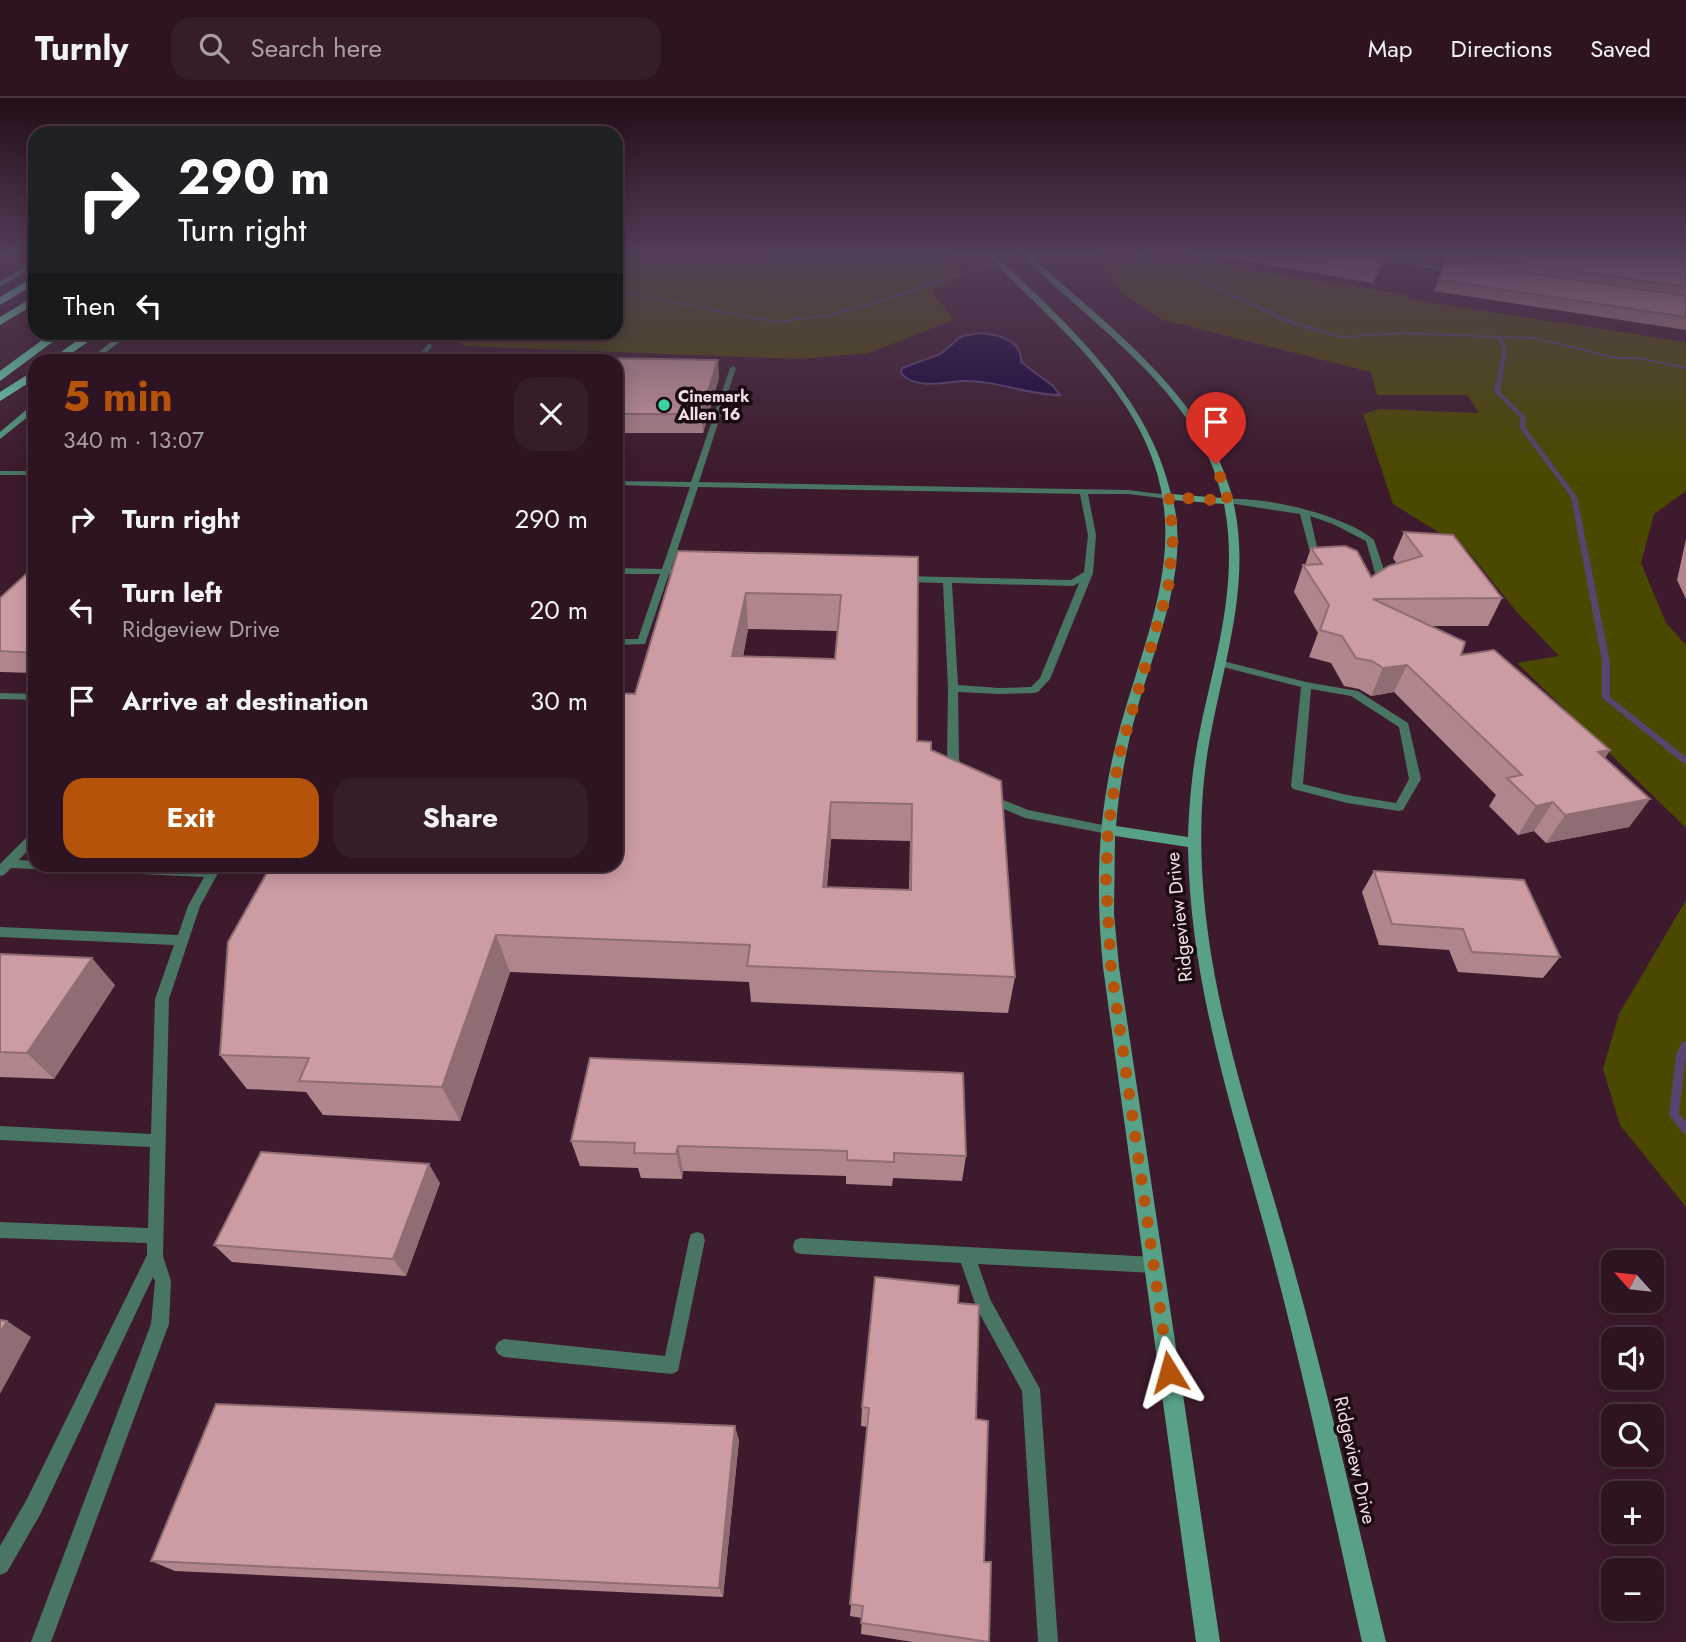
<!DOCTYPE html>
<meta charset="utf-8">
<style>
:root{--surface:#2e1422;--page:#361d2a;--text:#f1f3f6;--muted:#a79ea5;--line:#493340;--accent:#b45309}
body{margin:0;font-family:Jost,sans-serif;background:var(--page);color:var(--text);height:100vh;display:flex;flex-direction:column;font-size:26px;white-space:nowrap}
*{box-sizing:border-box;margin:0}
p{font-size:23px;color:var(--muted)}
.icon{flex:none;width:38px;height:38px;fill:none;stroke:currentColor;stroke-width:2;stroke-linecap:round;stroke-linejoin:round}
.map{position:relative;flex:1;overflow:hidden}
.panel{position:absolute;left:28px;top:256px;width:595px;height:518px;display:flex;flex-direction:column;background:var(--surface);border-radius:21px;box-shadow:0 4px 18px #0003,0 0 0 2px var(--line)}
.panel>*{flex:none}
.top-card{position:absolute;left:28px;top:28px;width:595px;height:214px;border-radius:21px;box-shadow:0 4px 18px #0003,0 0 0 2px var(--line);background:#202124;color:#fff;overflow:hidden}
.needle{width:46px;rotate:297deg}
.tools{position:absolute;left:1601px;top:1152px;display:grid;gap:14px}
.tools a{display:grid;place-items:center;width:63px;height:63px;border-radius:14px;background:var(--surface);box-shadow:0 4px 18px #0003,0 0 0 2px var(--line);font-size:35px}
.pin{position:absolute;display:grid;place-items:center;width:60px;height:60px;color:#fff;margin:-72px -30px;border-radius:50% 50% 50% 0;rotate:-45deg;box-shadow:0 0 7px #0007}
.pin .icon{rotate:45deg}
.me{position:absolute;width:77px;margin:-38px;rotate:352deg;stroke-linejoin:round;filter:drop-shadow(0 0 5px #0008)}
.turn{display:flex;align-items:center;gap:24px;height:147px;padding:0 35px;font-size:32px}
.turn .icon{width:91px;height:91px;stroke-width:2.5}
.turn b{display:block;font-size:49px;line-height:60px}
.then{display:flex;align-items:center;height:66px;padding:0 35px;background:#0003;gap:14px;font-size:26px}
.round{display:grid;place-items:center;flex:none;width:74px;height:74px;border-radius:21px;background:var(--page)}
.overview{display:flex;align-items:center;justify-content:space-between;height:119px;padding:0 35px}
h1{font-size:42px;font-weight:700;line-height:52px;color:var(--accent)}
.primary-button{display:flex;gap:14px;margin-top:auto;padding:14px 35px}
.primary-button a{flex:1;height:80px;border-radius:21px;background:var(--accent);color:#fff;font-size:28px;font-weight:700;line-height:80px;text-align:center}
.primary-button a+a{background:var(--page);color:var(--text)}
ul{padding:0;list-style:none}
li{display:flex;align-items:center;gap:21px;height:91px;padding:0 35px}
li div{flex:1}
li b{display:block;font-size:26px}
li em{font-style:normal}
header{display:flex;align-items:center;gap:42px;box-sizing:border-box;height:98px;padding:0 35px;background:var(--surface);border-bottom:2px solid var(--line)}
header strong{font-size:33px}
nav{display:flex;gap:38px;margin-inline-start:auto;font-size:24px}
.search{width:490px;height:63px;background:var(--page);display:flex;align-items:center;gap:18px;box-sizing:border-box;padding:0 24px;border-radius:21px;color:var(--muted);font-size:26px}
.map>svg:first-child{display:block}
.green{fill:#4b4900}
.water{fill:#15033b;stroke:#58446f;stroke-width:2}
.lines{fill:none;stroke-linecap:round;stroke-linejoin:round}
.stream{fill:#58446f;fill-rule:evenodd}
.lane{fill:#497564;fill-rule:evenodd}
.street{fill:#497564;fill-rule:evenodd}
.secondary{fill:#58a186;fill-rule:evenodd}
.highway{fill:#6ae1b8;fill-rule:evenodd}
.wall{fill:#b0868c;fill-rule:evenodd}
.shaded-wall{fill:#906d72}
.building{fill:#cd9ca3;stroke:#906d72;stroke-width:2;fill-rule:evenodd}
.route{stroke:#b45309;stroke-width:12;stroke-dasharray:0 21.6}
.poi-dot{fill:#38d4a6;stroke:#1a0b13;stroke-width:2.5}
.labels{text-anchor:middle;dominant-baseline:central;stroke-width:7;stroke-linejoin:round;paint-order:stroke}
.far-poi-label{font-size:16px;font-weight:bold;fill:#f5dde8;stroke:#1a0b13;text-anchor:start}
.street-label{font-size:19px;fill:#f5dde8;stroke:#1a0b13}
</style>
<header>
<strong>Turnly</strong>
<div class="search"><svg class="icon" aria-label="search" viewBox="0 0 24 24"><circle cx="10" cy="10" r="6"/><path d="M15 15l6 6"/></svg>Search here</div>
<nav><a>Map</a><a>Directions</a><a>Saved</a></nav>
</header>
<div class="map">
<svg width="1686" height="1544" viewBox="0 0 1686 1544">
<rect width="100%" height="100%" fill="#3d1a2d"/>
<g class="green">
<path d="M616,154H943L960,178L933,194L953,222L869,255L799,261L464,248L452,235L616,234Z"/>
<path d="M1097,154H1188L1185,157L1271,175L1409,197L1408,201L1686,244V393L1654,416L1641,465L1666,525L1686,547V730L1517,565L1559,558L1516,513L1467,452L1393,406L1363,316L1380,311L1479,315L1467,297H1377L1371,274L1163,222L1120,194L1110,171Z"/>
<path d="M1686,802V1109L1620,1027L1603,971L1619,916Z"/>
</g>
<path class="water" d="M981,235C999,237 1022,242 1021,264L1053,288L1060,297C1027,297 996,282 963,283C944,284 914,292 901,275L902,270L940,256L962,238Z"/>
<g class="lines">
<g class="stream">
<path d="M1055,154H1072L1042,158L981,170L905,197L831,218L776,225L616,194V192L776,223L831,216L901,195L979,168Z"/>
<path d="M1122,154H1130L1163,163L1194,175L1218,189L1295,224L1342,238L1402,234L1534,239L1616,259H1638L1686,269V271L1638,261H1616L1534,241L1502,240L1507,251L1500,294L1526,319L1525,329L1577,399L1610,564V599L1686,659V666L1683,665L1602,600V564L1571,399L1519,329L1521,320L1494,294L1503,251L1498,240L1402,236L1342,240L1291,226L1214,191L1192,177L1161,165Z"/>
<path d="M1686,943V958L1679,1016L1686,1023V1036L1682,1034L1669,1017L1676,957L1682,944Z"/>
</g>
<g class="lane">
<path d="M428,246L433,247L421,262H415Z"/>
<path d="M733,268L736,270L699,384L1128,392L1169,397L1173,399L1169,401L1128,396H1088L1096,437L1093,475L1050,581L1038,594L1034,595L999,596L958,594L959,662L968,675L966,678H958L947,662L948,590L943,485L903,484L898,481L903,478L1071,482L1084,474L1088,437L1080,396L698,389L671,471H686L691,474L686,477L669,476L645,546L616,547V541H638L660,476H616V470L662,471L690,389L616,387V383L691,384L730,270ZM952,485L1073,488L1079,485L1040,580L1031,589L999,590L958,587Z"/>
<rect x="0" y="373" width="35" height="4"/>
<path d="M1225,401C1264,398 1345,417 1374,442L1386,478L1379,487H1373L1371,485L1376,478L1366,443L1333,426L1310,418L1321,467L1314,469L1300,416L1228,405L1224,403Z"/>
<path d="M1223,563L1306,584L1358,593L1408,625L1421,681L1403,712L1399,713L1347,705L1293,691L1291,688L1301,589L1219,568V564ZM1311,591L1351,598L1399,629L1409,681L1396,705L1347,697L1303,686Z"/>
<path d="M0,595L35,596V602L0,601Z"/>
<path d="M989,696L1028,712L1108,728L1114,732L1108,736L1025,720L985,703L983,700Z"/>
<path d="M35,734V745L19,762L35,763V766H122L209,770L211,766H223L200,808L169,901L163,1158L171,1183L169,1226L51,1544H31L151,1226L155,1183L153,1179L41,1415L7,1474L0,1477V1448L27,1401L147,1157V1145L0,1140V1124L148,1130L150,1049L0,1042V1028L151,1036L155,901L174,847L0,839V829L178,837L188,808L204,779L11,770L4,777L0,778V766L31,735Z"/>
<path d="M697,1134L703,1136L705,1142L678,1273L672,1276L504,1259L498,1256L495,1250L498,1244L504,1241L665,1258L689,1142L691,1136Z"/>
<path d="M801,1140L1154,1159L1160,1161L1162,1167L1160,1173L1154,1175L978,1166L990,1201L1040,1291L1058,1544H1038L1022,1293L977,1211L961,1165L801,1156L795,1154L793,1148L795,1142Z"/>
</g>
<path class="street" d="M1330,154H1349L1463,173L1460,175Z"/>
<g class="secondary">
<path d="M985,154H992C1065,225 1147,294 1171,396L1222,400C1201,295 1089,226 1019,154H1026C1098,220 1201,293 1230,391C1257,484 1219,573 1206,665C1200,709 1200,755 1204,800C1215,923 1257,1039 1290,1157C1326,1285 1355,1415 1386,1544H1362C1333,1415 1306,1285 1272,1157C1236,1022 1190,891 1188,749L1115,738L1114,816L1119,869L1220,1544H1196L1103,869C1096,798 1097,727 1113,658C1140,538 1204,441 1133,320C1095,255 1036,209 985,154ZM1173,402L1224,406C1239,482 1217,553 1201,627C1193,664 1189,702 1188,739L1116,728C1119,689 1126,650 1137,612C1155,546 1190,472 1173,402Z"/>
<path d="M35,163V168L0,189V184Z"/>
<path d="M124,234H132L96,262H88Z"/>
<path d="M32,307H35V313L0,341V334Z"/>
</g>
<g class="highway">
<path d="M35,178V186L0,207V199Z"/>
<path d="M35,198V206L0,227V219Z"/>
<path d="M53,234H66L0,283V273Z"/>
<path d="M89,234H102L62,262H50Z"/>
<path d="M35,272V281L0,303V294Z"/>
</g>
</g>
<g class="wall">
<path d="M1388,154L1387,157H1386L1373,185L1198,155Z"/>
<path d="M1449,154H1686V232L1434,193Z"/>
<path d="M616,262H718L719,280L703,335H616Z"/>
<path d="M1404,434L1502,500L1488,528H1430L1461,557L1610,652L1605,660L1650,701L1629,729L1546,745L1534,733L1518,737L1489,708L1496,697L1394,594L1371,598L1359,591L1344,588L1331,565L1309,559L1318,535L1294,494L1303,467H1305L1311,450L1371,479L1397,466L1393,460Z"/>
<path d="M1686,441V501L1677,482Z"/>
<path d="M678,453L918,459L917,643L931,652L1015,879L1008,915L751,904L749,884L510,874L460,1023L323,1017L306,994L247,991L220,957L616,766L635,596ZM748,531L838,533L835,561L743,559ZM831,741L910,743L909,792L827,789Z"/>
<path d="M35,468V575L0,574V500Z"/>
<path d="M1374,773L1560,859L1543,880L1458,874L1449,852L1379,847L1362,794Z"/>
<path d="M0,856L115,887L54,981L0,979Z"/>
<path d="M590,960L966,1058L962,1083L893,1080L892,1088L846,1086V1078L683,1073L682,1081L641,1080L638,1070L580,1068L571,1043Z"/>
<path d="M440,1085L406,1178L232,1164L214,1147Z"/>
<path d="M958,1205L976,1321L989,1544H913L861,1536L862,1520L850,1518L868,1329L861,1328L862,1309Z"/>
<path d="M739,1342L723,1499L175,1473L151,1463Z"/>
</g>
<g class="shaded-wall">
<path d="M1387,154L1383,165L1373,185L1377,174Z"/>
<path d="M718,262L719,280L703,335L701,316Z"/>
<path d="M746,495L748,531L736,595L732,558Z"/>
<path d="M1407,567L1394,594L1371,598L1383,570Z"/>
<path d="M1610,652L1591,680L1598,654Z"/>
<path d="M1650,701L1629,729L1546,745L1565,717Z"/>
<path d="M831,704V741L823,826V789Z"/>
<path d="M1553,704L1534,733L1518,737L1536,708Z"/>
<path d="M496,837L510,874L460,1023L442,989Z"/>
<path d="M92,860L115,887L54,981L27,955Z"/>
<path d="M678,1048L683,1073L682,1081L676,1056Z"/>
<path d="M429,1066L440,1085L406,1178L393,1161Z"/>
<path d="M7,1223L31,1239L0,1296V1234Z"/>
<path d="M735,1328L739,1342L723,1499L719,1490Z"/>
</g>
<g class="building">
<path d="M1261,154H1387L1377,174Z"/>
<path d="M1449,154H1686V189L1449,155Z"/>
<path d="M1446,163L1686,198V219L1438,182Z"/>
<path d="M414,257L718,262L701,316H616V262H410Z"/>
<path d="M1404,434L1453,437L1502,500L1373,501L1465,544L1461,557L1494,552L1610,652L1598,654L1650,701L1565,717L1553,704L1536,708L1507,680L1522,677L1407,567L1383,570L1372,563L1356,560L1342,538L1320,532L1329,507L1303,467L1322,466L1311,450L1345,448L1357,453L1371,479L1389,468L1422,458Z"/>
<path d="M678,453L918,459L917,643L931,644V652L1001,683L1015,879L747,868L750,847L496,837L442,989L299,983L309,960L220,957L228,844L272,766H616V595L635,596ZM746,495L841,497L835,561L732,558ZM831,704L912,706L911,792L823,789Z"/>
<path d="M35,468V555L0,553V500Z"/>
<path d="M1374,773L1524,782L1560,859L1472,854L1463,831L1392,826Z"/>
<path d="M0,856L92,860L27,955L0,954Z"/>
<path d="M590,960L963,975L966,1058L894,1055V1064L847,1062V1053L678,1048L676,1056L634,1055L635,1045L571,1043Z"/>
<path d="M261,1054L429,1066L393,1161L214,1147Z"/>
<path d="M875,1179L959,1188L958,1205L979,1207L976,1321L988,1323L984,1464H991L989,1544L861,1525L863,1508L850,1506L869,1310L862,1309Z"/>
<path d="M0,1222L7,1223L0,1234Z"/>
<path d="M216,1306L735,1328L719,1490L151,1463Z"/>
</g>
<linearGradient id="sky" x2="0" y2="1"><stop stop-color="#220e19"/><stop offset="0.42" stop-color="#513e57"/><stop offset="1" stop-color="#513e57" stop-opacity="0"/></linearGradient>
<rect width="1686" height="371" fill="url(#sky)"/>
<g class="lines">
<path class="route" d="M1169,1274L1111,869L1106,782L1108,732L1119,658L1168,491L1173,439L1169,399L1228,403L1216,366"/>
</g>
<circle class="poi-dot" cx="664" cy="307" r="7"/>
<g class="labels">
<g class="far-poi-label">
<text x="678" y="298">Cinemark<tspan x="678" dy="18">Allen 16</tspan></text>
</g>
<g class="street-label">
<text transform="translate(1179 819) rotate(-96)">Ridgeview Drive</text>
<text transform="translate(1355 1362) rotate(77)">Ridgeview Drive</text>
</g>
</g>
</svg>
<div class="tools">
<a><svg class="needle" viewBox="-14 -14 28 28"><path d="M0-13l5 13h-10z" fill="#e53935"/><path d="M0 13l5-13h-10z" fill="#a79ea5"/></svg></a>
<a><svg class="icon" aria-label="sound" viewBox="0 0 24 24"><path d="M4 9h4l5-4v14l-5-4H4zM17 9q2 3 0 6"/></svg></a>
<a><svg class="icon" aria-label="search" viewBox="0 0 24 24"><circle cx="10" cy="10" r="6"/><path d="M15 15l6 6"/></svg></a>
<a>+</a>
<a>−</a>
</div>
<div class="pin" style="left:1216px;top:366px;background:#d93025"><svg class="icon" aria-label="arrive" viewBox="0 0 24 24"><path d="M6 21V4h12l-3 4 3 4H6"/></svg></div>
<svg class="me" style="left:1169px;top:1274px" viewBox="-20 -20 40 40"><path d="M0-17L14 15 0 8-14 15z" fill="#b45309" stroke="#fff" stroke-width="4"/></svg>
<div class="top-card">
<div class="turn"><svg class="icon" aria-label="right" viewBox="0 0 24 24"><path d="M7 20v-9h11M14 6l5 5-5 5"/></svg><div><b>290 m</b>Turn right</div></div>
<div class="then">Then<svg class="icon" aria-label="left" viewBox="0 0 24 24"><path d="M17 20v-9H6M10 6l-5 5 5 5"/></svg></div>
</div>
<section class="panel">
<div class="overview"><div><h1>5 min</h1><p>340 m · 13:07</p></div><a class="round"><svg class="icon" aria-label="close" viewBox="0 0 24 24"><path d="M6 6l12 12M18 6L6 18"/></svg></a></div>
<ul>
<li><svg class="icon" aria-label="right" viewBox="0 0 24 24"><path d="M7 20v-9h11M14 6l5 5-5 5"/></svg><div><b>Turn right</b></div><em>290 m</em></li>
<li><svg class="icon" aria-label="left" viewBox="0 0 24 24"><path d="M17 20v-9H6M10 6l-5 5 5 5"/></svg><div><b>Turn left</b><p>Ridgeview Drive</p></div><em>20 m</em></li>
<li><svg class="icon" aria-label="arrive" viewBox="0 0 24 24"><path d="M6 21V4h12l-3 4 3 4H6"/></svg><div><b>Arrive at destination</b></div><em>30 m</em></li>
</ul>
<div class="primary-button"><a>Exit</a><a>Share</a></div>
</section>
</div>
